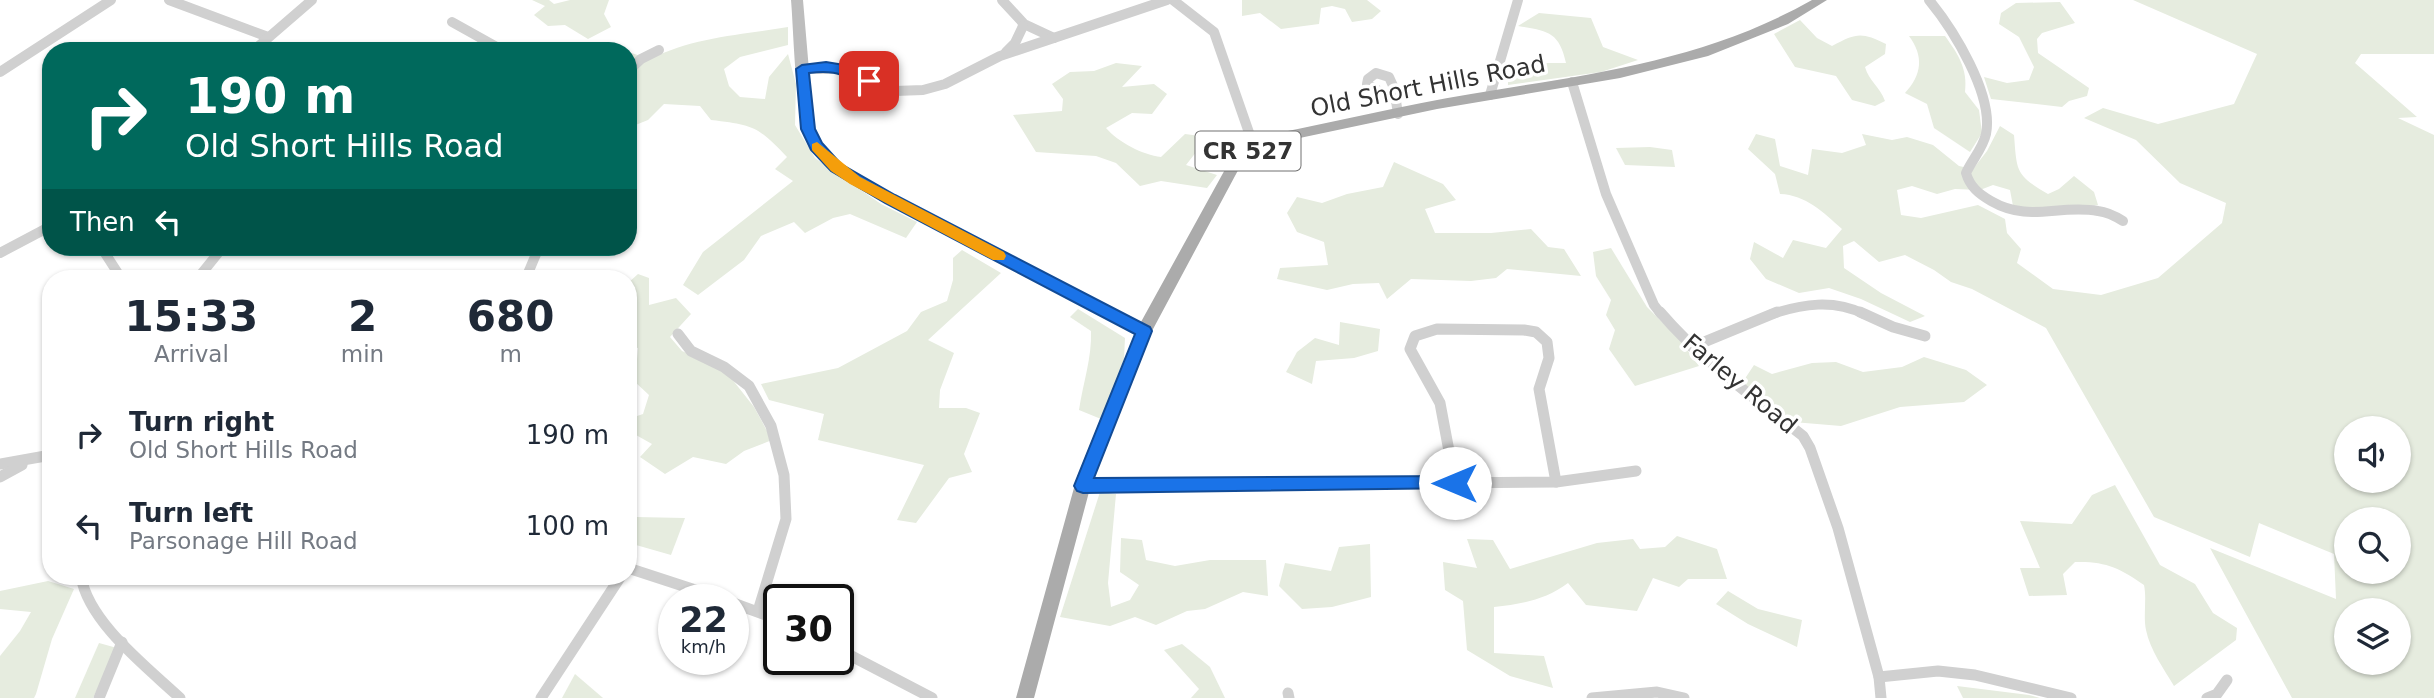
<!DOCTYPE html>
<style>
:root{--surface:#fff;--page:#f2f2f3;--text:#1f2937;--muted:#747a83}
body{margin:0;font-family:"DejaVu Sans",sans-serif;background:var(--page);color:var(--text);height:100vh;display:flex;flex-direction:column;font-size:26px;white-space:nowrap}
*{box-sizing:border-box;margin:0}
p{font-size:23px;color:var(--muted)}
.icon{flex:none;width:38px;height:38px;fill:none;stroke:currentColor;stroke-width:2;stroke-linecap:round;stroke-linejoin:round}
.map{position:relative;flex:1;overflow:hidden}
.side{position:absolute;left:42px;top:270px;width:595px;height:315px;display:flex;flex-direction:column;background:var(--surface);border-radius:28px;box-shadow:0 2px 5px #0004}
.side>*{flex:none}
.top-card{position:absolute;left:42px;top:42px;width:595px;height:214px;border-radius:28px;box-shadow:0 2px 5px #0004;background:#00695c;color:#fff;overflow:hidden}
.fabs{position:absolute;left:2334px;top:416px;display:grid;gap:14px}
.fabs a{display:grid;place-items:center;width:77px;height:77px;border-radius:50%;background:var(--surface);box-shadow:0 2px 5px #0004;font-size:35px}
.speed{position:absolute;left:658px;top:584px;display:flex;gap:14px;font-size:35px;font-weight:700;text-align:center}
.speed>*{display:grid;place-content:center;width:91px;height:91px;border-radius:50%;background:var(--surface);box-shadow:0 2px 5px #0004;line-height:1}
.speed small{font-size:18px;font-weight:400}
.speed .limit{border:4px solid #111;border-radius:10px;background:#fff;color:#111}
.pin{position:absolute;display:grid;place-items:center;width:60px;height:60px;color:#fff;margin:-30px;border-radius:14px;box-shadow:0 4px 10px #0006}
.me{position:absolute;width:77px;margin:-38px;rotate:270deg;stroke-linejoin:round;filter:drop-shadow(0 0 5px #0008)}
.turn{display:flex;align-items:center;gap:24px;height:147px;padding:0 28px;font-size:32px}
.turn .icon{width:91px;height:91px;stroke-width:2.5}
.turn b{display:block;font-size:49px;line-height:60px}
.then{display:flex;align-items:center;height:66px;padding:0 28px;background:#0003;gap:14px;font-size:26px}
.eta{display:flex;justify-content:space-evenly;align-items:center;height:119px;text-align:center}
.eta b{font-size:42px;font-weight:800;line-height:49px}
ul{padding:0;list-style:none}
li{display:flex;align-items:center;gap:21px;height:91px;padding:0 28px}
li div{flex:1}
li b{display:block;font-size:26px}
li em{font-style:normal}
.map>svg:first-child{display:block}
.green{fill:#e6ecdf;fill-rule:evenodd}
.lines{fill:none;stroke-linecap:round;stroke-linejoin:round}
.street-far1{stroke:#d0d0d0;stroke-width:10}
.street{stroke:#d0d0d0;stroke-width:11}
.secondary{fill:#bdbdbd;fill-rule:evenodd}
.primary{fill:#ababab;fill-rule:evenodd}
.route{fill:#1a73e8;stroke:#114b97;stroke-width:2}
.slow{fill:#f59e0b}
.labels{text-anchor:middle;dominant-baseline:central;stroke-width:7;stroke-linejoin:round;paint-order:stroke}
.shield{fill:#fff;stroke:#707070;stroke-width:2}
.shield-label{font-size:23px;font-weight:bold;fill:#333}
.street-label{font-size:24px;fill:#333;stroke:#fff}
</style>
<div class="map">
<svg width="2434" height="698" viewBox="0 0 2434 698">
<rect width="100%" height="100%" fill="#fff"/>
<g class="green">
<path d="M532,0H549L554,4L570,0H609L604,14L611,27L588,39L565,25L548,26L534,15L545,6Z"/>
<path d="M1242,0H1367L1381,11L1372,19L1352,22L1345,9L1332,6L1321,8L1319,24L1281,29L1260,13L1242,16Z"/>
<path d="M2133,0H2434V54H2361L2355,63L2417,117L2398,118L2434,135V698H2292L2210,548L2336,599L2334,554L2259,523L2250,557L2154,517L2046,328L1972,289L1951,282L1934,270L1905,255L1879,262L1854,241L1843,246L1844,268L1881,293L1925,316L1910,322L1861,299L1829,288L1799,293L1766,279L1750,259L1754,242L1783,258L1793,240L1826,248L1842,229C1823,212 1806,195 1780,194L1775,174L1748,149L1756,134L1775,139L1780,166L1808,175L1812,149L1842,153L1866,145L1862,134L1892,140L1907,137L1933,145L1959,166L1973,169L1987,151L2000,126L2014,135C2017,171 2015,175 2048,194L2059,189L2074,176L2094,192L2098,205L2032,210L2013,206L2010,190L1993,185L1980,190L1955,189L1937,194L1912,186L1897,190L1901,215L1921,218L1978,205L2005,219L2007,233L2021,249L2017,263L2053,289L2101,295L2158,278L2222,223L2226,203L2180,183L2136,140L2084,118L2103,108L2158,124L2234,104L2257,54ZM2347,429H2399V481H2347ZM2347,520H2399V572H2347ZM2347,611H2399V663H2347Z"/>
<path d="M2060,2L2075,23L2042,33L2037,39L2038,53L2089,88L2087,96L2069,101L2062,107L1991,99L1984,77L2007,83L2029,80L2034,67L2019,37L1999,24L2001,13L2016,3Z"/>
<path d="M1539,13L1591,18L1603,47L1638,60L1601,72L1508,85V80L1532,63H1566C1559,31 1547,31 1518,26Z"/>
<path d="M1800,20L1817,38L1832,46C1857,33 1861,32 1886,44L1885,54L1865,67C1869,81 1880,87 1885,101L1875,106L1852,100L1836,76L1795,67L1774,34Z"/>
<path d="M788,27V45L740,57L724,69L729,86L740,97L765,99L769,77L788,54L796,84L795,125L815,158L881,204L917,222L906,238L850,214L833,218L805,233L794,222L761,236L744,260L698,295L683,285L703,252L793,181L775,169L787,157C758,126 753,125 711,120L700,106L664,104L648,120L628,128V52L651,59C692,37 742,35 788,27Z"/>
<path d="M1909,36H1945C1958,54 1968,69 1965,92L1979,110L1982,133L1970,152L1934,128L1927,104L1905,93C1922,75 1924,56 1909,36Z"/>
<path d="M1116,63L1142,66L1122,87L1154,84L1167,94L1152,114L1132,113L1106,128C1118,142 1143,155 1161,157L1185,134L1208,137L1186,165L1217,175L1207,188L1161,181L1140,186L1116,163L1096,156L1036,152L1013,115L1062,111L1063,99L1052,84L1070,72L1094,71Z"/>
<path d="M1650,147L1672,150L1675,167L1625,165L1616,148Z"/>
<path d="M1394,162L1443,184L1456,200L1425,209L1435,233H1491L1531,229L1548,247L1564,249L1581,276L1507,269L1496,278L1471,281L1411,279L1387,299L1379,283L1353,284L1327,290L1277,279L1280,268L1328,265L1324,242L1297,232L1287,213L1297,197L1322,203L1347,194L1383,187Z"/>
<path d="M1611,248L1647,307L1679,339L1699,366L1635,386L1609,349L1615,330L1606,315L1611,300L1596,276L1593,252Z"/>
<path d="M962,250L1001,273L928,340L954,353L940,390L939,408H966L980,413L964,454L972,472L949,478L916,523L897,520L924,465L818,440L824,414L769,400L761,384L838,368L907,331L921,312L947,301L953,280V258Z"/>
<path d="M638,274L649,278V305L676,298L691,314L670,337L682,351L724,369L754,407L772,440L744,451L726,464L693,457L665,474L640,457L652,444L636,435L628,440V419L643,414L649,395L635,382L638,348L628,346V283Z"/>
<path d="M1078,309L1125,338L1124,359L1101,419L1079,410C1083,383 1092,358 1091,331L1070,317Z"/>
<path d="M1340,322L1380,329L1378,351L1354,358L1316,361L1312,384L1286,372L1297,352L1315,338L1339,345Z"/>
<path d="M1924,357L1966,370L1987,385L1964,402L1900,407L1841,426L1793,422L1742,383L1754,365L1772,374L1812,363L1836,362L1863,372L1902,367Z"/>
<path d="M2115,485L2160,565L2195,584L2213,613L2237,628L2236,640L2174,686C2164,669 2150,650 2146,630C2143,616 2147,599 2144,585C2120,568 2105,561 2075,562L2063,574L2067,595L2029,596L2020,568H2040L2020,521L2072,524L2092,495Z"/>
<path d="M1100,492L1116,494L1108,583L1111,607L1130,600L1139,585L1120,572L1121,538L1142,540L1146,560L1175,566L1210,560H1266L1268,596L1243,592L1205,609L1187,611L1156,625L1135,617L1110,626L1060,617Z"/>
<path d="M636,517L685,518L671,555L629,543Z"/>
<path d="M1677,536L1717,549L1727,579H1688L1679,587L1653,578L1637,611L1586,605L1568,583C1545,600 1522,604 1494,607V653L1544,656L1553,688L1510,676L1467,650L1463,601L1445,590L1443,562L1477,568L1467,539L1493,540L1510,569L1597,543L1633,539L1640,549L1665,547Z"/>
<path d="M1370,544L1371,597L1332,607L1302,609L1279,586L1285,563L1331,571L1339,547Z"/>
<path d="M48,581L74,589L52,639L36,694L34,698H0V656L20,631L31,612L0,609V591Z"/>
<path d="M1728,591L1758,609L1802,620L1797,647L1748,624L1716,604Z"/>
<path d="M99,643L117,648L93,698H75Z"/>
<path d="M1182,644L1210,667L1225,698H1191L1199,689L1164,650Z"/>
<path d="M575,674L603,698H562Z"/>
<path d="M1957,686L2029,695L2040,698H1963Z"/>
</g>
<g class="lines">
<g class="street-far1">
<path d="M169,0L268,37"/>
<path d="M1002,0L1024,24L1054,38"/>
<path d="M1173,0L1214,32L1254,147"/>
<path d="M1929,0C1953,29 1994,95 1986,134C1983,148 1972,160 1966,173C1970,187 1979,194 1991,201C2029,223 2058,204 2098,211C2107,212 2115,216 2123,221"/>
<path d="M452,22L504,51"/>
<path d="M253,51L312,0"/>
<path d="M1006,52L1015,43L1023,26"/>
<path d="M802,69H845L895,91L923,90L945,84L1000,56L1167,0"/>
<path d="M628,71L641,59L659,50"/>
<path d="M0,72L111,0"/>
<path d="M1572,82L1606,194L1654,305L1661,314"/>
<path d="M1490,95L1518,0"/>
<path d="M1393,99L1367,84L1368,79L1376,73L1389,77L1394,88L1398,114"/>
<path d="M101,247L121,278"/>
<path d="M0,253L51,226"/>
<path d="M198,278L223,247"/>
<path d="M526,278L539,247"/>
<path d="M1772,314C1803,304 1833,299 1864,314"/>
</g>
<g class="street">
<path d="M1660,312C1703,362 1752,396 1803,436L1810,448L1838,528L1879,677L1881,698"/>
<path d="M1860,312L1893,327L1925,336"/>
<path d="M678,334L691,351L724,367L749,386L771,426L784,475L786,519L758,611"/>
<path d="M1692,347L1777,312"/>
<path d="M0,464L51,455"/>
<path d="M0,477L22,465"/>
<path d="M1455,483L1440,403L1410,349L1415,336L1437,329L1524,330L1536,332L1547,342L1549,358L1539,389L1556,482"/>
<path d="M1083,486L1556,482L1636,471"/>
<path d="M628,568L726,600"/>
<path d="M81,576C88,622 147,667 180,698"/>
<path d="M733,603L779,620"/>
<path d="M838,649L932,698"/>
<path d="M1879,677L1938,671L1975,675L2071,698"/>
<path d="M1288,693L1289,698"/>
<path d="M99,698L122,642"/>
<path d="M541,698L621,576"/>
<path d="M1592,698L1657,692L1684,698"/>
<path d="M2207,698L2217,694L2227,680"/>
</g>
<path class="secondary" d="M791,0H803L814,129C824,151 840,164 859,177L1149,327L1151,331L1149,335H1139L851,183C836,173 819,162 810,146C795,121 794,34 791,0Z"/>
<path class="primary" d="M1812,0H1827L1788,24L1708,56L1620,78L1437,109L1276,143L1243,161L1152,331L1093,477L1034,698H1016L1077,477L1136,331L1233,155L1249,144L1273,134C1339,121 1405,105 1471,94C1591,74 1704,61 1812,0Z"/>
</g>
<path class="route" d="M826,62L850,66L876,81L869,85C843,77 839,69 809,73L815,129L822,143L841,164L895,195L1150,327L1152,331L1094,478L1455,476L1461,478L1463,483L1461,488L1083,493L1077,491L1074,486L1135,334L885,203L831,171L811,150L801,129L796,69L802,65Z"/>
<path class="slow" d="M817,142L860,177L1004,252L1006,256L1004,260H993L850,184L831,171L812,150V144Z"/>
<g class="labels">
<rect class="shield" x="1195.5" y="131.5" width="105" height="39" rx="5"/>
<g class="shield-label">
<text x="1248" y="151">CR 527</text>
</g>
<g class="street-label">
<text transform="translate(1428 86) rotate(-11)">Old Short Hills Road</text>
<text transform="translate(1740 384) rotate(40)">Farley Road</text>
</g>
</g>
</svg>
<div class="fabs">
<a><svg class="icon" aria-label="sound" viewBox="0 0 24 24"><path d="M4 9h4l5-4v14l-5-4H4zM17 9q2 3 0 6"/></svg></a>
<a><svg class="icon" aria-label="search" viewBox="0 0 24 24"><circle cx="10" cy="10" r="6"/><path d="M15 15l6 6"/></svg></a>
<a><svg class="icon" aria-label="layers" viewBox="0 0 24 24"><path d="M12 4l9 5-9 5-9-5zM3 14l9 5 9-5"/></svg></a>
</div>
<div class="speed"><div>22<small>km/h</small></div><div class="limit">30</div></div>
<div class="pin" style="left:869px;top:81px;background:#d93025"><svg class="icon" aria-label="arrive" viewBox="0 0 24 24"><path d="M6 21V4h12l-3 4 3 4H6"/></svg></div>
<svg class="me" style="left:1455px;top:483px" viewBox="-20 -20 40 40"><circle r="19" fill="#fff"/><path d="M0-13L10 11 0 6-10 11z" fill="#1a73e8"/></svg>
<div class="top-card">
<div class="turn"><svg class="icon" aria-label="right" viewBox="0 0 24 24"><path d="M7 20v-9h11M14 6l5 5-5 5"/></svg><div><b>190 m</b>Old Short Hills Road</div></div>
<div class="then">Then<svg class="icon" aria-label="left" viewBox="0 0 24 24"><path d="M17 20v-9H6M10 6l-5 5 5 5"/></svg></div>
</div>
<section class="side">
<div class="eta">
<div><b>15:33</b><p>Arrival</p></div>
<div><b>2</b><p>min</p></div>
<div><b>680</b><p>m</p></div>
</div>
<ul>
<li><svg class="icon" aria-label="right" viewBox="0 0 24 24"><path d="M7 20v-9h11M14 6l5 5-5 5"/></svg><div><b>Turn right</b><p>Old Short Hills Road</p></div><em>190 m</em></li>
<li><svg class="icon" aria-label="left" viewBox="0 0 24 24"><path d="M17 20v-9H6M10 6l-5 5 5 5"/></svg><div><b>Turn left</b><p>Parsonage Hill Road</p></div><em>100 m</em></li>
</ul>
</section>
</div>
